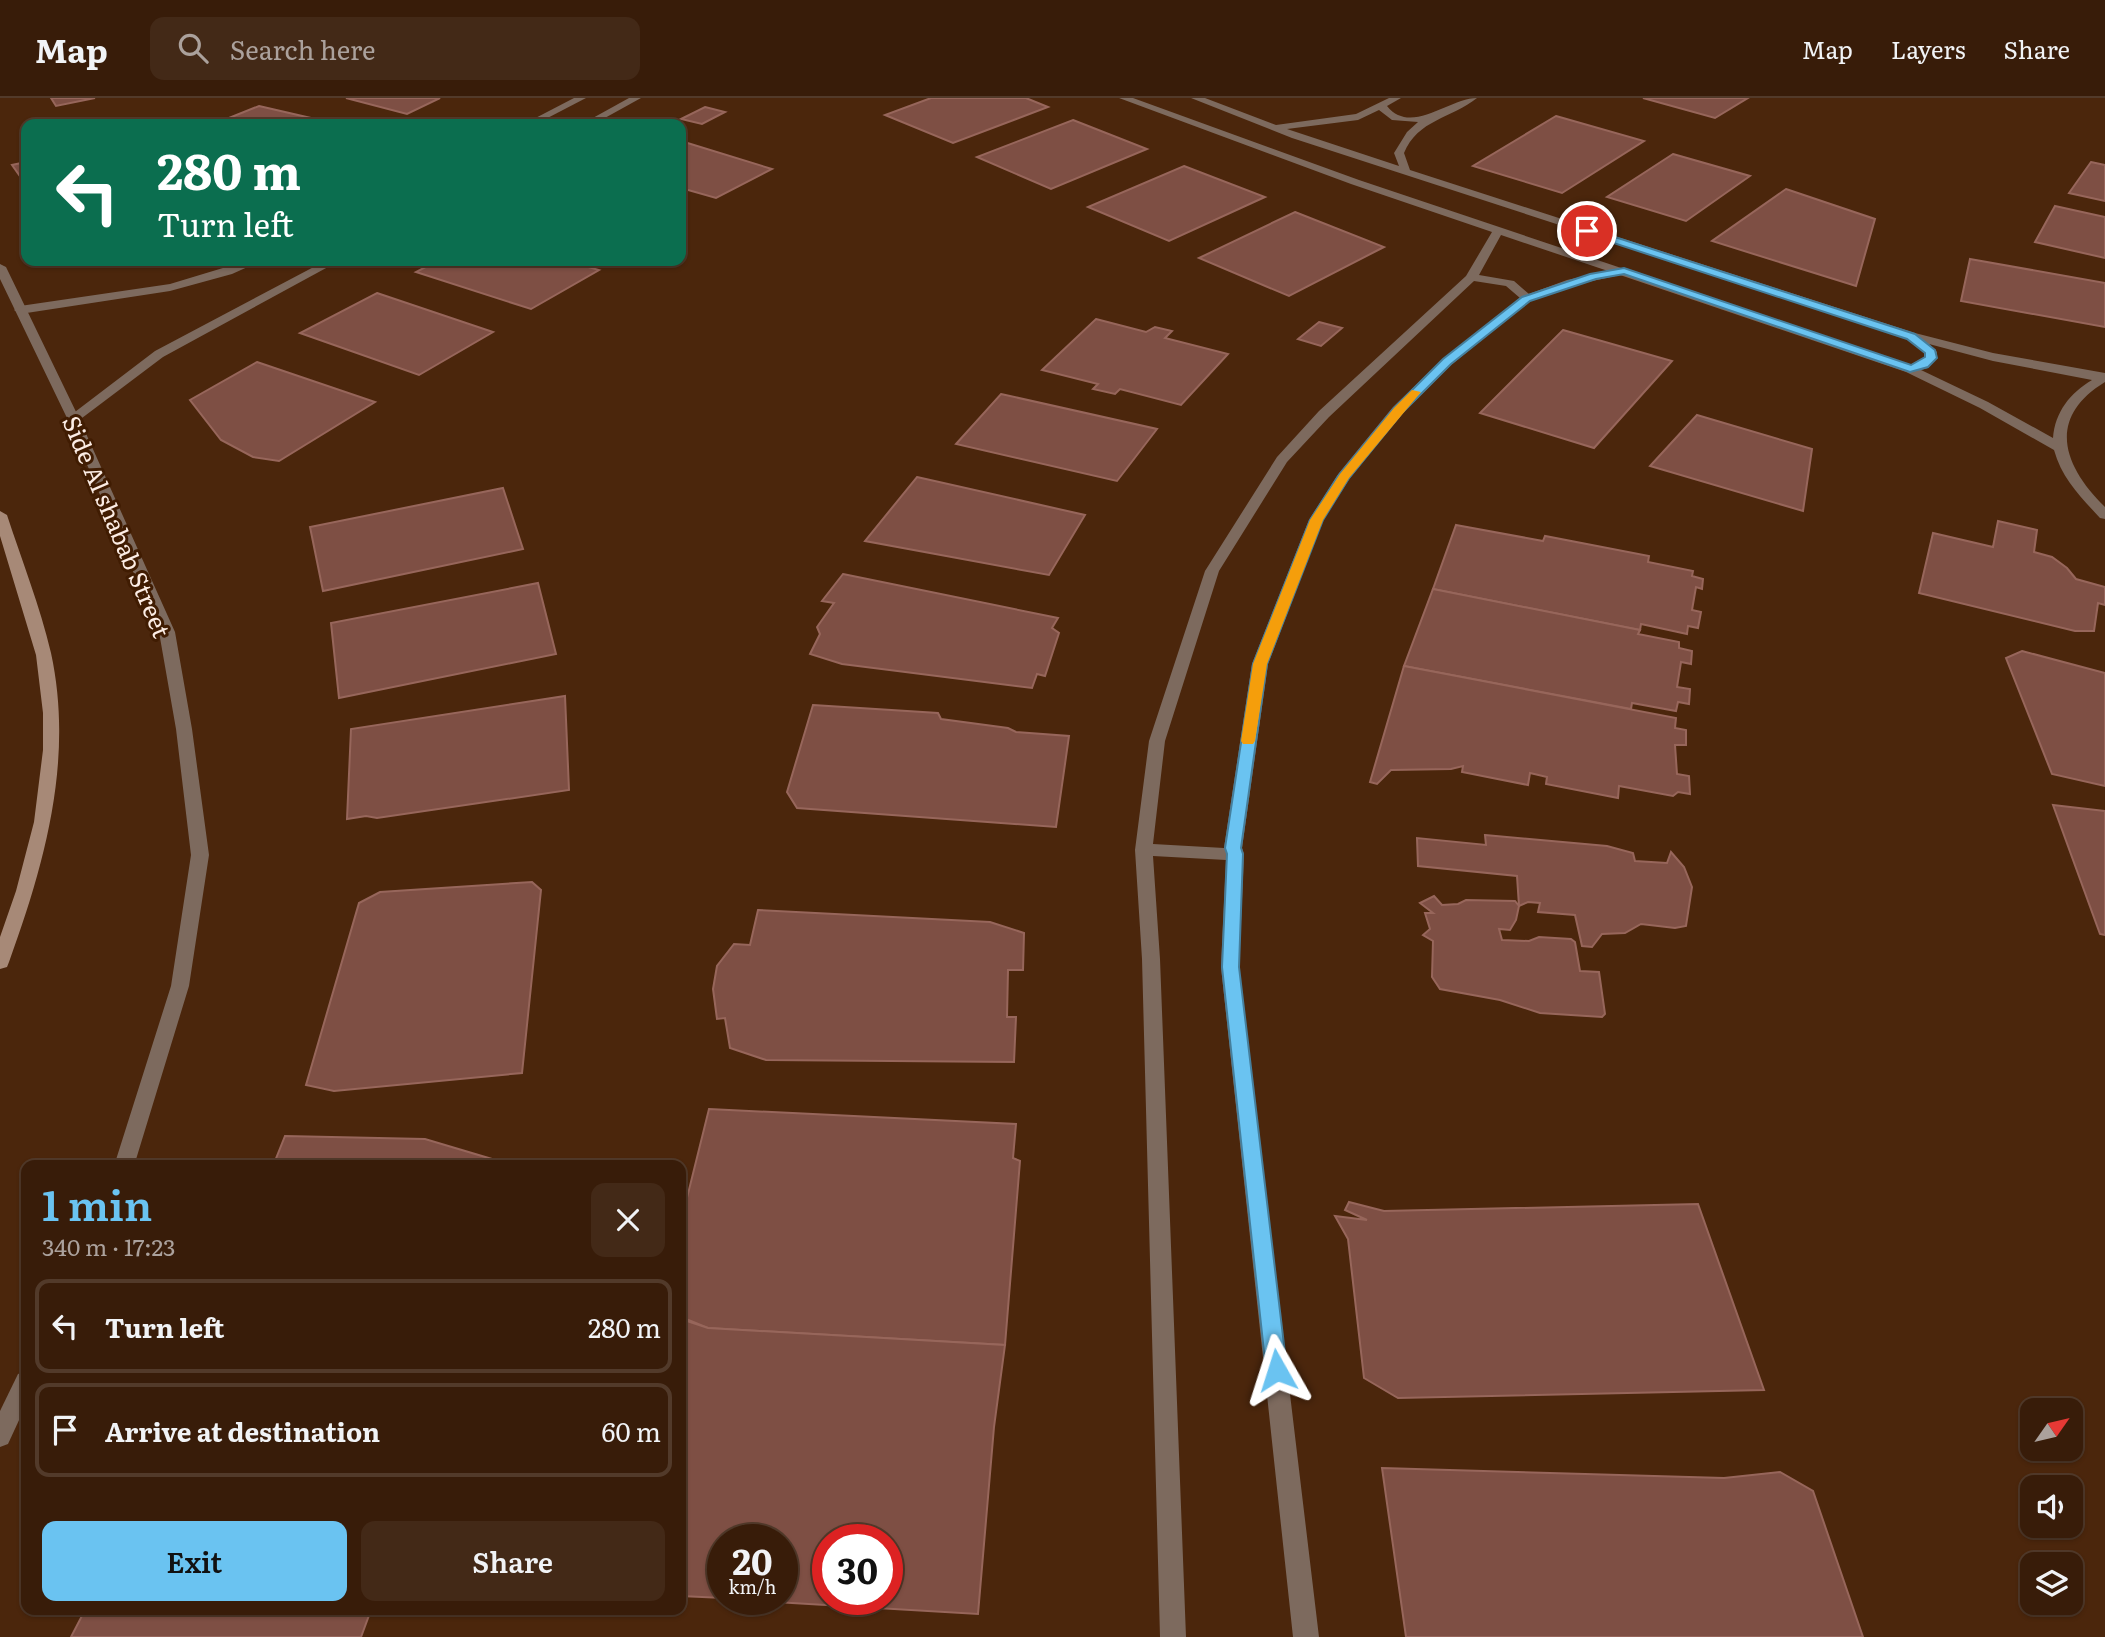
<!DOCTYPE html>
<meta charset="utf-8">
<style>
:root{--surface:#381c09;--page:#432917;--text:#f1f3f6;--muted:#aba19c;--line:#523a2a;--accent:#6ac3f1}
body{margin:0;font-family:Literata,serif;background:var(--page);color:var(--text);height:100vh;display:flex;flex-direction:column;font-size:26px;white-space:nowrap}
*{box-sizing:border-box;margin:0}
p{font-size:23px;color:var(--muted)}
.icon{flex:none;width:38px;height:38px;fill:none;stroke:currentColor;stroke-width:2;stroke-linecap:round;stroke-linejoin:round}
.map{position:relative;flex:1;overflow:hidden}
.details{position:absolute;left:21px;top:1062px;width:665px;height:455px;display:flex;flex-direction:column;background:var(--surface);border-radius:14px;box-shadow:0 2px 5px #0004,0 0 0 2px var(--line)}
.details>*{flex:none}
.hud{position:absolute;left:21px;top:21px;width:665px;height:147px;border-radius:14px;box-shadow:0 2px 5px #0004,0 0 0 2px var(--line);background:#0b6e4f;color:#fff;overflow:hidden}
.needle{width:46px;rotate:56deg}
.buttons{position:absolute;left:2020px;top:1300px;display:grid;gap:14px}
.buttons a{display:grid;place-items:center;width:63px;height:63px;border-radius:14px;background:var(--surface);box-shadow:0 2px 5px #0004,0 0 0 2px var(--line);font-size:35px}
.speed{position:absolute;left:707px;top:1426px;display:flex;gap:14px;font-size:35px;font-weight:700;text-align:center}
.speed>*{display:grid;place-content:center;width:91px;height:91px;border-radius:50%;background:var(--surface);box-shadow:0 2px 5px #0004,0 0 0 2px var(--line);line-height:1}
.speed small{font-size:18px;font-weight:400}
.speed .limit{border:10px solid #d22;background:#fff;color:#111}
.pin{position:absolute;display:grid;place-items:center;width:60px;height:60px;color:#fff;margin:-30px;border:4px solid #fff;border-radius:50%;box-shadow:0 2px 7px #0007}
.me{position:absolute;width:77px;margin:-38px;rotate:354deg;stroke-linejoin:round;filter:drop-shadow(0 0 5px #0008)}
.turn{display:flex;align-items:center;gap:24px;height:147px;padding:0 21px;font-size:32px}
.turn .icon{width:91px;height:91px;stroke-width:2.5}
.turn b{display:block;font-size:49px;line-height:60px}
.round{display:grid;place-items:center;flex:none;width:74px;height:74px;border-radius:14px;background:var(--page)}
.headline{display:flex;align-items:center;justify-content:space-between;height:119px;padding:0 21px}
h1{font-size:42px;font-weight:600;line-height:52px;color:var(--accent)}
.primary-button{display:flex;gap:14px;margin-top:auto;padding:14px 21px}
.primary-button a{flex:1;height:80px;border-radius:14px;background:var(--accent);color:#111;font-size:28px;font-weight:600;line-height:80px;text-align:center}
.primary-button a+a{background:var(--page);color:var(--text)}
ul{padding:0;list-style:none}
li{display:flex;align-items:center;gap:21px;height:94px;margin:0 14px 10px;padding:0 7px;border:4px solid var(--line);border-radius:14px}
li div{flex:1}
li b{display:block;font-size:26px}
li em{font-style:normal}
header{display:flex;align-items:center;gap:42px;box-sizing:border-box;height:98px;padding:0 35px;background:var(--surface);border-bottom:2px solid var(--line)}
header strong{font-size:33px}
nav{display:flex;gap:38px;margin-inline-start:auto;font-size:24px}
.search{width:490px;height:63px;background:var(--page);display:flex;align-items:center;gap:18px;box-sizing:border-box;padding:0 24px;border-radius:14px;color:var(--muted);font-size:26px}
.map>svg:first-child{display:block}
.building{fill:#7e4f44;stroke:#97665b;stroke-width:2;fill-rule:evenodd}
.lines{fill:none;stroke-linecap:round;stroke-linejoin:round}
.minor{fill:#7d6a5e;fill-rule:evenodd}
.tertiary{fill:#7d6a5e;fill-rule:evenodd}
.secondary{fill:#a78977;fill-rule:evenodd}
.route{fill:#6ac3f1;stroke:#457f9d;stroke-width:2}
.slow{fill:#f59e0b}
.labels{text-anchor:middle;dominant-baseline:central;stroke-width:6;stroke-linejoin:round;paint-order:stroke}
.street-label{font-size:24px;fill:#fcede5;stroke:#401c02}
</style>
<header>
<strong>Map</strong>
<div class="search"><svg class="icon" aria-label="search" viewBox="0 0 24 24"><circle cx="10" cy="10" r="6"/><path d="M15 15l6 6"/></svg>Search here</div>
<nav><a>Map</a><a>Layers</a><a>Share</a></nav>
</header>
<div class="map">
<svg width="2105" height="1539" viewBox="0 0 2105 1539">
<rect width="100%" height="100%" fill="#4b260c"/>
<g class="building">
<path d="M51,0H95L56,8Z"/>
<path d="M346,0H440L407,16Z"/>
<path d="M931,0H1026L1048,9L953,45L885,17Z"/>
<path d="M1643,0H1748L1715,20Z"/>
<path d="M259,8L337,26H214Z"/>
<path d="M705,9L725,14L702,26L681,21Z"/>
<path d="M1556,18L1644,43L1562,95L1473,68Z"/>
<path d="M1073,22L1147,51L1051,91L977,59Z"/>
<path d="M681,43L772,71L716,100L681,90Z"/>
<path d="M1673,56L1750,78L1686,123L1607,99Z"/>
<path d="M26,64V80L22,81L12,67Z"/>
<path d="M2091,64L2105,67V103L2069,95Z"/>
<path d="M1184,68L1265,99L1169,143L1088,109Z"/>
<path d="M1786,91L1875,121L1856,188L1712,143Z"/>
<path d="M2055,108L2105,119V160L2035,144Z"/>
<path d="M1295,114L1384,149L1289,198L1199,160Z"/>
<path d="M1970,161L2105,185V229L1961,203Z"/>
<path d="M437,163H567L599,172L531,211L416,174Z"/>
<path d="M377,195L493,234L419,277L300,235Z"/>
<path d="M1096,221L1146,234L1155,229L1172,233L1165,240L1228,256L1181,307L1120,291L1115,296L1093,291L1098,286L1042,272Z"/>
<path d="M1319,224L1342,230L1321,248L1298,241Z"/>
<path d="M1563,232L1672,263L1594,350L1480,315Z"/>
<path d="M257,264L375,304L279,363L253,359L221,342L190,302Z"/>
<path d="M1001,296L1157,331L1117,383L956,346Z"/>
<path d="M1697,317L1812,351L1803,413L1650,368Z"/>
<path d="M917,379L1085,417L1049,477L865,443Z"/>
<path d="M503,390L523,451L323,493L310,429Z"/>
<path d="M1998,423L2037,432L2034,454L2052,459L2067,470L2076,481L2105,489V507L2098,505L2094,533H2075L1919,495L1933,435L1993,449Z"/>
<path d="M1456,427L1543,443L1545,438L1649,458L1648,464L1693,473L1692,478L1703,481L1702,491L1696,489L1692,512L1701,514L1698,530L1688,528L1687,536L1641,526L1640,532L1433,491Z"/>
<path d="M843,476L1058,520L1052,530L1059,535L1045,578L1037,576L1032,590L842,566L810,556L820,536L817,529L834,505L822,503Z"/>
<path d="M538,485L556,556L339,600L331,525Z"/>
<path d="M1433,491L1640,532L1638,536L1679,544V550L1692,553L1691,566L1681,564L1677,589L1690,591L1689,606L1678,604L1676,613L1632,605L1631,611L1404,568Z"/>
<path d="M2022,553L2105,575V688L2052,676L2006,560Z"/>
<path d="M1404,568L1676,620L1675,630L1686,632V647H1675L1677,676L1689,678L1690,696L1678,694L1673,698L1619,688L1618,700L1546,686L1547,679L1530,675L1528,687L1462,674L1463,668L1451,671L1391,672L1377,686L1370,684Z"/>
<path d="M565,598L569,692L377,720L366,718L347,721L351,631Z"/>
<path d="M813,607L938,615L941,621L1008,630L1016,634L1069,638L1056,729L797,710L787,694Z"/>
<path d="M2053,707L2105,713V837L2100,836Z"/>
<path d="M1485,737L1607,748L1633,755L1635,763L1667,765L1671,754L1684,769L1692,789L1686,828L1675,830L1641,826L1625,835L1602,836L1592,849L1582,848L1575,817L1538,814L1540,805L1528,804L1519,808L1517,778L1418,768L1417,740L1486,747Z"/>
<path d="M532,784L541,792L522,975L334,993L306,987L359,805L380,794Z"/>
<path d="M1434,798L1442,807L1458,806L1466,802L1515,803L1519,808L1516,822L1510,832L1499,831L1502,842L1529,843L1539,839L1571,841L1575,844L1580,873L1599,874L1605,916L1602,919L1540,915L1500,902L1440,891L1432,879L1433,843L1423,837L1430,831L1425,815H1433L1420,805Z"/>
<path d="M758,812L990,824L1024,835L1023,872H1008L1007,919H1016L1014,964L766,962L730,950L725,920L717,921L713,891L717,868L734,846L750,847Z"/>
<path d="M709,1011L1016,1026L1013,1060L1020,1063L1005,1247L708,1230L681,1219V1124Z"/>
<path d="M285,1038L425,1041L512,1067L273,1068Z"/>
<path d="M1349,1104L1384,1113L1698,1106L1764,1292L1398,1300L1364,1280L1348,1141L1335,1118L1367,1122L1345,1112Z"/>
<path d="M681,1221L708,1230L1005,1247L994,1329L978,1516L741,1502H782V1442H723V1500L681,1498ZM828,1442H887V1502H828Z"/>
<path d="M1382,1370L1724,1380L1780,1374L1813,1393L1863,1539H1406Z"/>
<path d="M85,1512H371L361,1539H71Z"/>
</g>
<g class="lines">
<g class="minor">
<path d="M574,0H586L536,26H524Z"/>
<path d="M629,0H641L594,26H582Z"/>
<path d="M1119,0H1133L1359,82L1910,267L1925,259V255L1910,241L1292,40L1191,0H1205L1276,27L1356,16L1389,0H1401L1387,8C1411,38 1449,0 1477,0C1452,20 1417,22 1404,55L1410,72L1915,235L1993,255L2105,275V284C2046,320 2063,368 2105,409V421L2100,420C2080,398 2062,381 2054,352L1980,310L1906,274L1620,177L1574,187L1530,203L1451,267L1403,315L1350,380L1323,422L1268,566L1242,750L1244,756L1239,869L1319,1539H1293L1221,869L1226,762L1153,758L1160,861L1186,1539H1160L1142,861L1135,752L1149,643L1205,473L1277,359L1319,313L1466,178L1492,134L1351,86ZM1379,12L1392,22L1418,24L1407,34L1394,55L1399,68L1287,31L1358,22ZM1501,137L1608,173L1567,182L1529,196L1514,183L1479,177ZM1474,183L1506,188L1520,200L1443,261L1393,309L1339,375L1309,422L1252,566L1224,750L1153,746L1165,643L1219,473L1287,364L1329,319ZM1929,246L1993,263L2092,282C2070,295 2055,314 2053,340L1988,304L1921,272L1928,270L1937,260V254Z"/>
<path d="M246,163H261L232,176L170,193L20,216L14,212L20,208L170,186Z"/>
<path d="M325,163H339L163,259L78,323L73,324L67,320L155,253Z"/>
</g>
<g class="tertiary">
<path d="M0,166L6,169L79,320L175,534L192,631L209,757L189,888L134,1068H114L171,888L191,757L176,631L159,534L67,320L0,181Z"/>
<path d="M26,1273V1307L8,1346L0,1349V1313L18,1276Z"/>
</g>
<path class="secondary" d="M0,413L7,417C22,463 40,508 51,555C74,661 45,765 9,864L7,869L0,871V839L16,793L34,724L43,652V615L36,557L0,438Z"/>
</g>
<path class="route" d="M1587,130L1915,236L1935,252L1937,260L1928,269L1910,274L1624,176L1596,181L1530,203L1451,266L1402,315L1349,380L1323,422L1267,566L1241,750L1243,756L1239,869L1287,1272L1284,1278L1277,1281L1269,1278L1266,1272L1222,869L1227,756L1225,750L1253,566L1310,422L1338,378L1394,310L1443,261L1522,199L1590,176L1624,170L1911,267L1925,259V255L1907,241L1583,135L1582,133Z"/>
<path class="slow" d="M1412,292L1421,294L1349,380L1323,422L1267,566L1255,643L1253,646H1243L1241,643L1253,566L1310,422L1340,376L1394,310Z"/>
<g class="labels">
<g class="street-label">
<text transform="translate(118 428) rotate(67)">Side Al shabab Street</text>
</g>
</g>
</svg>
<div class="buttons">
<a><svg class="needle" viewBox="-14 -14 28 28"><path d="M0-13l5 13h-10z" fill="#e53935"/><path d="M0 13l5-13h-10z" fill="#aba19c"/></svg></a>
<a><svg class="icon" aria-label="sound" viewBox="0 0 24 24"><path d="M4 9h4l5-4v14l-5-4H4zM17 9q2 3 0 6"/></svg></a>
<a><svg class="icon" aria-label="layers" viewBox="0 0 24 24"><path d="M12 4l9 5-9 5-9-5zM3 14l9 5 9-5"/></svg></a>
</div>
<div class="speed"><div>20<small>km/h</small></div><div class="limit">30</div></div>
<div class="pin" style="left:1587px;top:133px;background:#d93025"><svg class="icon" aria-label="arrive" viewBox="0 0 24 24"><path d="M6 21V4h12l-3 4 3 4H6"/></svg></div>
<svg class="me" style="left:1277px;top:1272px" viewBox="-20 -20 40 40"><path d="M0-17L14 15 0 8-14 15z" fill="#6ac3f1" stroke="#fff" stroke-width="4"/></svg>
<div class="hud">
<div class="turn"><svg class="icon" aria-label="left" viewBox="0 0 24 24"><path d="M17 20v-9H6M10 6l-5 5 5 5"/></svg><div><b>280 m</b>Turn left</div></div>
</div>
<section class="details">
<div class="headline"><div><h1>1 min</h1><p>340 m · 17:23</p></div><a class="round"><svg class="icon" aria-label="close" viewBox="0 0 24 24"><path d="M6 6l12 12M18 6L6 18"/></svg></a></div>
<ul>
<li><svg class="icon" aria-label="left" viewBox="0 0 24 24"><path d="M17 20v-9H6M10 6l-5 5 5 5"/></svg><div><b>Turn left</b></div><em>280 m</em></li>
<li><svg class="icon" aria-label="arrive" viewBox="0 0 24 24"><path d="M6 21V4h12l-3 4 3 4H6"/></svg><div><b>Arrive at destination</b></div><em>60 m</em></li>
</ul>
<div class="primary-button"><a>Exit</a><a>Share</a></div>
</section>
</div>
